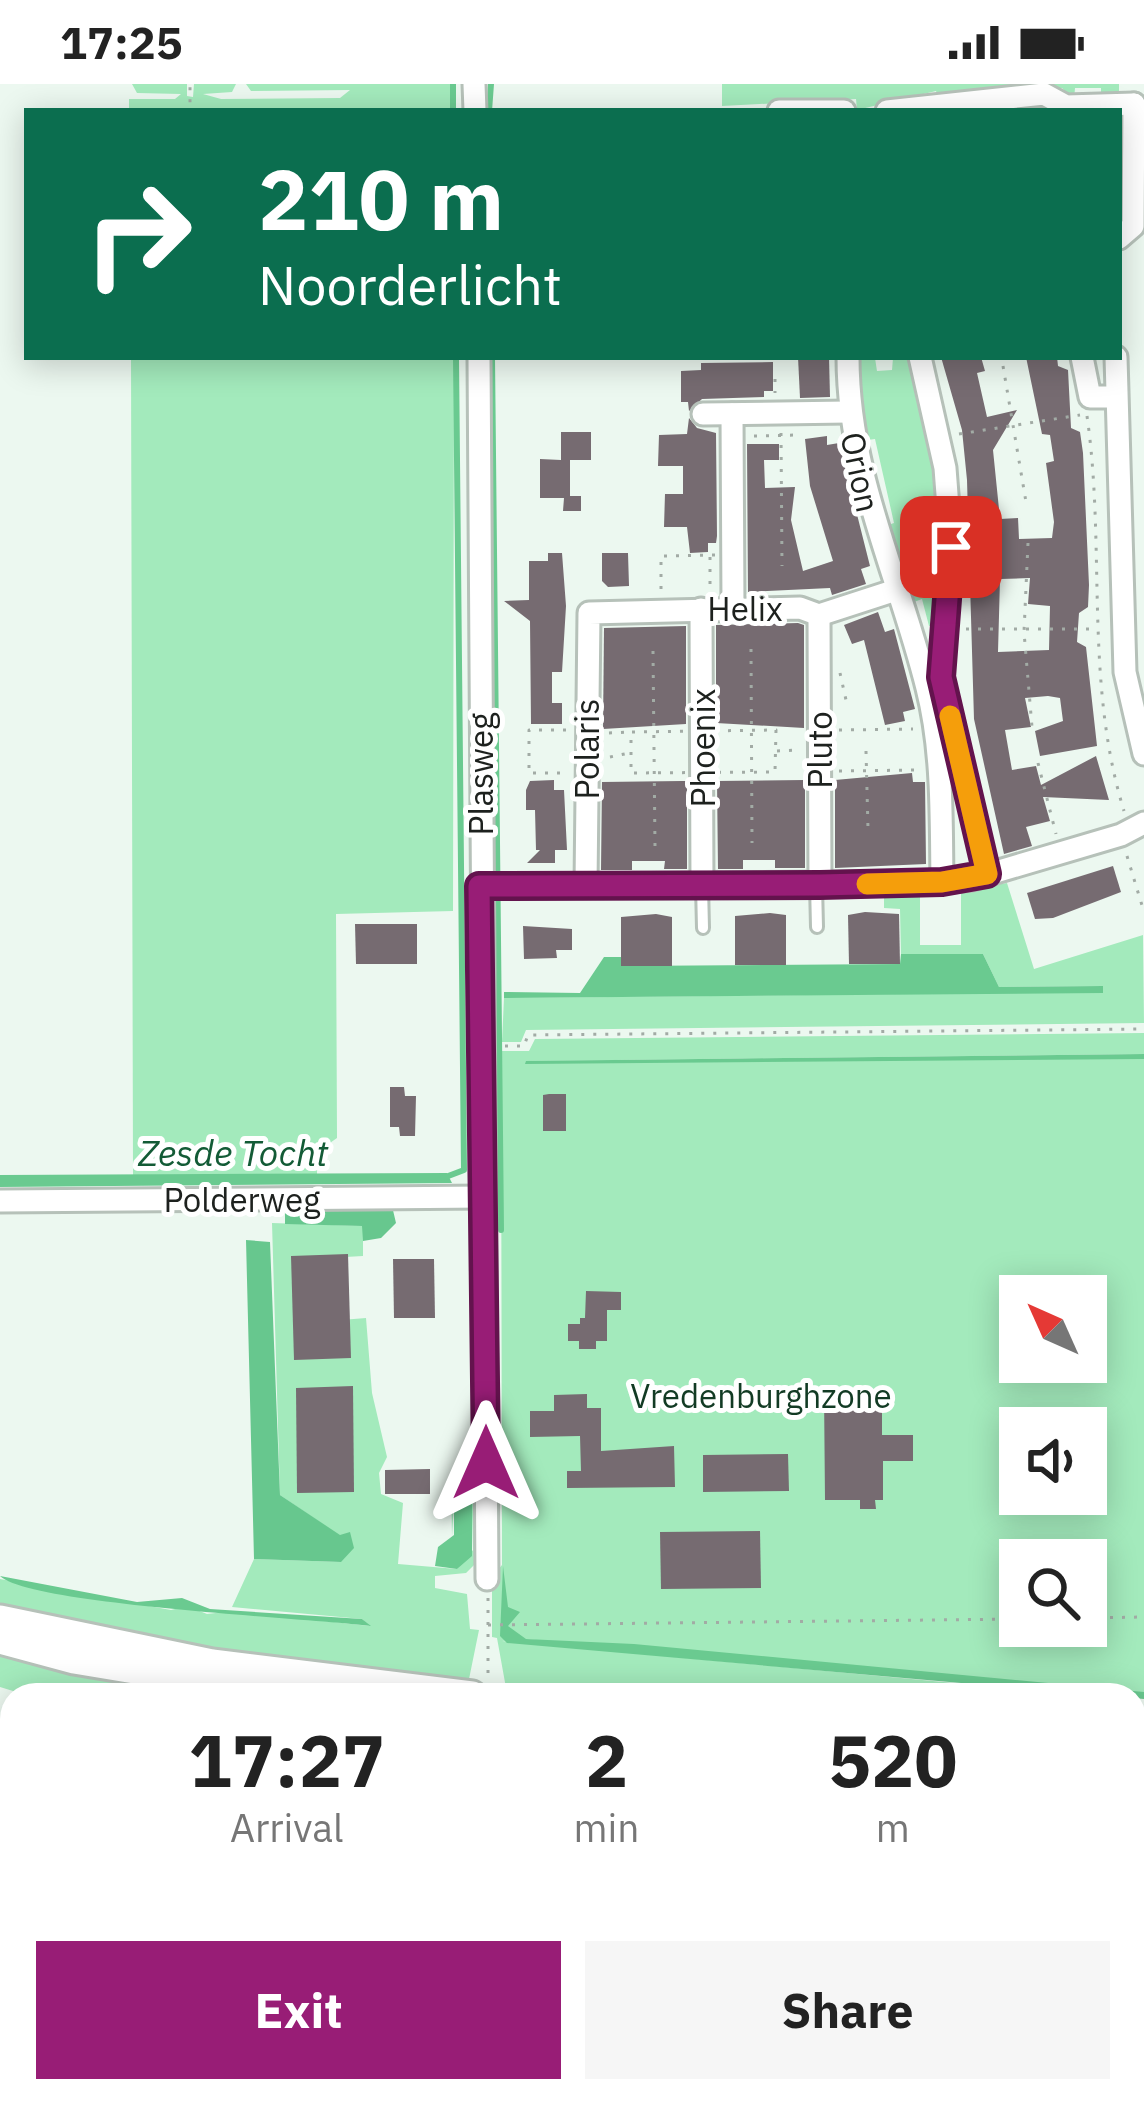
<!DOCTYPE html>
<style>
:root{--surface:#fff;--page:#f6f6f6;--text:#222;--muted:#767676;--accent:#981d76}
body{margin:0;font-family:"IBM Plex Sans",sans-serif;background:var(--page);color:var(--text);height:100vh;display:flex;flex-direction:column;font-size:45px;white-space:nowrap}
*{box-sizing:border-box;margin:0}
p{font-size:39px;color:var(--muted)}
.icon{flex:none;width:66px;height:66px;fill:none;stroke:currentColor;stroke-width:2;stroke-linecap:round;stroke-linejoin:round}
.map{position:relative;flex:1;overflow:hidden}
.details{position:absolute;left:0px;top:1599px;width:1146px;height:420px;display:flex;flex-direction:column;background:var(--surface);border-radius:36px 36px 0 0;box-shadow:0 6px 30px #0003}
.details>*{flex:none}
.guide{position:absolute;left:24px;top:24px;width:1098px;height:252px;border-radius:0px;box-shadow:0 6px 30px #0003;background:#0b6e4f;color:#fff;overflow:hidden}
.needle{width:78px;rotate:315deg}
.buttons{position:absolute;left:999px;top:1191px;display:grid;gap:24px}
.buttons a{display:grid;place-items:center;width:108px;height:108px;border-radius:0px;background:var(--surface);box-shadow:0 6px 30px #0003;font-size:60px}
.pin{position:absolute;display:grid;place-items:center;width:102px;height:102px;color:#fff;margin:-51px;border-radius:24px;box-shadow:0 6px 18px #0006}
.me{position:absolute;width:132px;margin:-66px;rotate:0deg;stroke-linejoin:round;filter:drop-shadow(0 0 9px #0008)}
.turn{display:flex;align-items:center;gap:42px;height:252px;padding:0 36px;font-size:54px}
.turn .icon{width:156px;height:156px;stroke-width:2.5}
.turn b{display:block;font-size:84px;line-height:102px}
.eta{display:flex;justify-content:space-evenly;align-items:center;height:204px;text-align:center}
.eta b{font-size:72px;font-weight:800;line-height:84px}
.cta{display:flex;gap:24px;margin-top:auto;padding:24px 36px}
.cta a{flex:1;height:138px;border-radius:0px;background:var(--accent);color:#fff;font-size:48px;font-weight:800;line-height:138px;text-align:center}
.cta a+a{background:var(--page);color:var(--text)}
.status{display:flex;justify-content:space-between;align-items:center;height:84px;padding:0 60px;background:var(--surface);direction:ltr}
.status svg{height:33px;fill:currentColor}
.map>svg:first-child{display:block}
.green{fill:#a3eabc;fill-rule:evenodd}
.forest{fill:#67c78e}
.water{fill:#6aca90}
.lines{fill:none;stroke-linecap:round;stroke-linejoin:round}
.stream{stroke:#6aca90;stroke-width:6}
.building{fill:#766b71;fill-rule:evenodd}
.lane-casing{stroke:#b6c1b9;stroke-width:16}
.street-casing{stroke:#b6c1b9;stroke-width:27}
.secondary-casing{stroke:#b6c1b9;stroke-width:33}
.path{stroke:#a2aba5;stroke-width:3;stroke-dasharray:3 9;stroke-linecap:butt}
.lane{stroke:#fff;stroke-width:10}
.street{stroke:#fff;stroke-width:21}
.secondary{stroke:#fff;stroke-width:27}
.route-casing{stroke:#63134d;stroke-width:30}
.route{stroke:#981d76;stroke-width:21}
.slow{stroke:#f59e0b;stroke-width:21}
.labels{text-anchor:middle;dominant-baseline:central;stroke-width:10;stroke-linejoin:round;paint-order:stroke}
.street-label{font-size:33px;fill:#1d211e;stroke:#fff}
.park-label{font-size:33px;fill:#123b24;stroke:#fff}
.water-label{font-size:36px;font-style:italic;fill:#135b36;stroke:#fff}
</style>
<div class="status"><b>17:25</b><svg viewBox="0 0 49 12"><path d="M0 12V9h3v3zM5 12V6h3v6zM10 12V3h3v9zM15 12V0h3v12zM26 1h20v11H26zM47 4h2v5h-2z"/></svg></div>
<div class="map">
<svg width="1144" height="2019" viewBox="0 0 1144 2019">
<rect width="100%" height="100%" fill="#ecf8f0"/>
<g class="green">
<path d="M132,0H187V12L193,13L194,0H236L232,8L203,10L221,15L340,14L350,6L251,7L246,0H455V27H129V15H175L181,10L137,9Z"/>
<path d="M722,0H1119V16H1101V4H1075L1074,16L1062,4L938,12L936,7L857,26L856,15L722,22Z"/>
<path d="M131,273H454L453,827L336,830L337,1054L317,1068V1090L133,1091Z"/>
<path d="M910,273L937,400L942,520L932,521V541L929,542L922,515L914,518L882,443L894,439L875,355L861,357L855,275L875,274L877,287L892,286L893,274Z"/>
<path d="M1007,799L1034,885L1143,851L1144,939L526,946L521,958H502L504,914L1103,908L1102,902L999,903L983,870H901L900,825L884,824V812L920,811V861H961V807Z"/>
<path d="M1144,949V970L527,977L1144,974V1609L525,1555L502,1557L1084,1611H521V1605L506,1604L497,1554L492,1553V1493L502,1481L501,967H529L535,955ZM1020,1212H1086V1278H1020ZM1020,1344H1086V1410H1020ZM1020,1476H1086V1542H1020Z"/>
<path d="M272,1139L363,1142V1172L328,1174L329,1237L366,1234L372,1309L387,1373L379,1389L381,1410L403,1419L398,1480L457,1485L473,1466L471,1397L455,1398L452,1453L451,1389L478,1390V1477L466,1489L435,1492V1504L467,1510L470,1545L479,1546L468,1600L388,1597L0,1530V1495L171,1526L187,1522L207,1530L233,1527L370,1542L362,1535L232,1523L254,1475L341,1478L340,1452L280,1411Z"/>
<path d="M0,1562L254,1611H26L0,1603Z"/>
<path d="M1134,1854H1144V2019H945V2007H1134Z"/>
<path d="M517,2007H675L676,2019H517Z"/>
</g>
<g class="forest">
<path d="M285,1121L392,1122L396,1139L381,1154L363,1157L362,1142L285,1140Z"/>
<path d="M246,1156L270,1158L280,1411L340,1451L350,1448L354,1464L341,1478L254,1475Z"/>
</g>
<g class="water">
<path d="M901,870H983L999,903L1103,902V909L504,914V908L580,909L604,873H621L622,882L900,880Z"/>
<path d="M1144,970V975L525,980L526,977Z"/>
<path d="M447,1089L452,1099L0,1103V1091Z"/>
<path d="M460,1393L472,1400V1472L457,1485L435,1482L438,1463L454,1451V1401Z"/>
<path d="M503,1482L508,1523L520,1528L508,1542L526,1555L634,1560L1144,1608V1615L507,1559L500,1552Z"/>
<path d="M0,1492L137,1518L182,1514L210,1525L362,1535L371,1542C308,1534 30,1521 0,1492Z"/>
</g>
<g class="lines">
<g class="stream">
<path d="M453,0V27"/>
<path d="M489,27L491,0"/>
<path d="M492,273L501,1146"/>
<path d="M443,1094L464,1086L456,273"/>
</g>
</g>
<g class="building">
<path d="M798,273H829L830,313L800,314Z"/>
<path d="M941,273H981L985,287L977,289L987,333L1017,326L993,366L1000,435L1018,434L1019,455L1052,454L1054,438L1046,379L1054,377L1050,351L1042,350L1026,273H1057L1058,282L1068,286L1071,344L1080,348L1083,369L1089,501L1088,523L1079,529L1077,558L1086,563L1097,662L1040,672L1035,647L1063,637L1060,614L1048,612L1025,614L1031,643L1005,646L1012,686L1036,682L1041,701L1096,672L1109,716L1043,713L1050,737L1026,743L1032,762L1004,770L974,635L967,396L962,346ZM1030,494L1028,520L1050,522L1049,566L998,568L1000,495Z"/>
<path d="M773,278V307H764V313L702,315L689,327L688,318H681V287L701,286V279Z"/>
<path d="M689,334L697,344L716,349L717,452L716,459H708V468L690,469L687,443H664L665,410H683V382H658L659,351L687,350Z"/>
<path d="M561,348H591V376H570V412H581V427H563L564,414H540V375L561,376Z"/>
<path d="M827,352V361L839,359L870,482L861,485L866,500L832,511L830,504L748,508L747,360H779V376H764L765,404L795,403L791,436L803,487L833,477L810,402L805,355Z"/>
<path d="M548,469H562L566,522L562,588H552V619H562V640H531L530,537L504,517L529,516V477H548Z"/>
<path d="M602,469H628L629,502L608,503L602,497Z"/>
<path d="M878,528L885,548L894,545L915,625L903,628L905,637L885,641L864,556L852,560L844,541Z"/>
<path d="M798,539L804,541V644L716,639V541Z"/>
<path d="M686,542V640L603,645L604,544Z"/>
<path d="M912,689L913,698H925L926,780L835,784V696Z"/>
<path d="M554,696V706H564L567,766H555V779H527L540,766H536L535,726H526V706L530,697Z"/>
<path d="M805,696V784H775V776H743V785H718L717,697Z"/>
<path d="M682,697H687V785H664L665,777H632V786H601L602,698Z"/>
<path d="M1113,782L1121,808L1053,834L1035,835L1027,809Z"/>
<path d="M865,828L899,830L900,880H849L848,831Z"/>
<path d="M770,829L786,831V881H735V832Z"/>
<path d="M656,830L672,833V882H621V833Z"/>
<path d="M355,840H417V880H356Z"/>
<path d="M523,842L572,845V866H556L557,874L524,875Z"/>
<path d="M390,1003H404L405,1012H416L415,1052H400L399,1043H390Z"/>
<path d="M549,1010H566V1047H543V1011Z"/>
<path d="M348,1170L351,1274L294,1276L291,1172Z"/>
<path d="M393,1175H434L435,1234H394Z"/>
<path d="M586,1207L621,1208V1226H607V1257H596V1265H579V1257H568V1240H580V1234H585Z"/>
<path d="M353,1302L354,1408L297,1409L296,1304Z"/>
<path d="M882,1306V1351H913V1377H883V1416H875L876,1425H860V1416H825L824,1307Z"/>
<path d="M587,1310V1324H601V1367L674,1362L675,1403L567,1404V1387H581L580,1352L530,1353V1327H554V1311Z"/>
<path d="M788,1370L789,1407L703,1408V1371Z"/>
<path d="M430,1385V1410H385V1386Z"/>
<path d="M760,1447L761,1504L661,1505L660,1448Z"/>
</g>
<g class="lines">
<defs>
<g id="lane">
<path d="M816,801L817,843"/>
<path d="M702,802L703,844"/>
</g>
<g id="street">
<path d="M474,0L475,27"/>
<path d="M779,27H844"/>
<path d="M887,27L1044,10L1066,22L1134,20"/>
<path d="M1119,154L1133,142L1134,20"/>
<path d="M479,273L487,1495"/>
<path d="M848,273C848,392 899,491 927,604C943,667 941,733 942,798"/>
<path d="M920,273L945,384L951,463L941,593L987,790"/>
<path d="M1082,273L1090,313H1116"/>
<path d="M1116,273L1125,588L1144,670"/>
<path d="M703,330L848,328"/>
<path d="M732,330L733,524"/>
<path d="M701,525L702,802"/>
<path d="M819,531L820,801"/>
<path d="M586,801L589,529L800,524L819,531L896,506"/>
<path d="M479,802L942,798L972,795L1121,751L1144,739"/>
<path d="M0,1117L484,1113"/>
<path d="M0,1787L12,1789"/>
<path d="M97,2007V2019"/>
<path d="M491,2007V2019"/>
</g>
<g id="secondary">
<path d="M0,1535L212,1579L472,1611"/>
<path d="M0,1556L74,1576L286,1611"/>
<path d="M1134,1650H1144"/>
<path d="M1134,1671L1144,1672"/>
</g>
</defs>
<use href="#lane" class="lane-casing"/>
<use href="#street" class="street-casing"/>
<use href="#secondary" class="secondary-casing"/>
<g class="path">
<path d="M123,26L183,27L190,21V0"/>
<path d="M1003,282L1026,418"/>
<path d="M775,295V309"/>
<path d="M1087,332C1106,465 1084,597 1124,727"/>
<path d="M781,349L782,482"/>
<path d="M959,350L1080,331"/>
<path d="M754,352L798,351"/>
<path d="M1028,459L1024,548L1032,643"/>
<path d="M710,473V505"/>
<path d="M661,505V472L715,471"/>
<path d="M966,545H1094"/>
<path d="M751,565L752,759"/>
<path d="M653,567L655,762"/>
<path d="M840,589L846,616"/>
<path d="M566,646H529V689H567"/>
<path d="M776,646L775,688L631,689V648Z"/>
<path d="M839,646L913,645"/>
<path d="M609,649L629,648"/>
<path d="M777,667L797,666"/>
<path d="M866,667L868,745"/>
<path d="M610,673L629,669"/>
<path d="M1038,679L1056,750"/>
<path d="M839,687L920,686"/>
<path d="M1127,772L1144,828"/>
<path d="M505,962H524L528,951L1144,945"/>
<path d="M488,1514V1595"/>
<path d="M1086,1534L1144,1533"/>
<path d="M488,1541L1020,1535"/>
<path d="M200,2007V2019"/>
</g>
<use href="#lane" class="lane"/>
<use href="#street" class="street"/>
<use href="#secondary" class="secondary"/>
</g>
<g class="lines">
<defs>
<path id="route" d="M486,1379L479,802L820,801L942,798L987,790L941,593L951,463"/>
</defs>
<use href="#route" class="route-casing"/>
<use href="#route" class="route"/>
<path class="slow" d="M867,800L942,798L987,790L950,632"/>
</g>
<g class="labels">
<g class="street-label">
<text transform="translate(861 388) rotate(78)">Orion</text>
<text x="745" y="524">Helix</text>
<text transform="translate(702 664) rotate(-90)">Phoenix</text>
<text transform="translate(586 665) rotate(-90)">Polaris</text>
<text transform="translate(819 666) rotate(-90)">Pluto</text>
<text transform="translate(480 690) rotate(-90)">Plasweg</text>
<text x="242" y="1115">Polderweg</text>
</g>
<g class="park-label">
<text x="761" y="1311">Vredenburghzone</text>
</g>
<g class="water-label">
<text x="233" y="1068">Zesde Tocht</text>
</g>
</g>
</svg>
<div class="buttons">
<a><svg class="needle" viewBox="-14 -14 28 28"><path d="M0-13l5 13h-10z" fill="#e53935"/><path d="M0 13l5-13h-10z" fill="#767676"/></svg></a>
<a><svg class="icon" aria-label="sound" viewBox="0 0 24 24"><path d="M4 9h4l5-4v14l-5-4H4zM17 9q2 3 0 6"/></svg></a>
<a><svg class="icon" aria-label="search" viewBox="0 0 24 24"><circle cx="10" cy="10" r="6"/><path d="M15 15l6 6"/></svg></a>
</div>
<div class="pin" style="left:951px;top:463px;background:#d93025"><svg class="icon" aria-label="arrive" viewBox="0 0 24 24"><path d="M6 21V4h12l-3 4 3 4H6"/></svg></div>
<svg class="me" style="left:486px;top:1379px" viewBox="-20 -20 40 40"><path d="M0-17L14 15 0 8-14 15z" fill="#981d76" stroke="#fff" stroke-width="4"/></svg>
<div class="guide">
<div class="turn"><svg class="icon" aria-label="right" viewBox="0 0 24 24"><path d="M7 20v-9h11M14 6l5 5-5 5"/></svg><div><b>210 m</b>Noorderlicht</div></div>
</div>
<section class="details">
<div class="eta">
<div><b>17:27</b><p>Arrival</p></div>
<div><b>2</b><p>min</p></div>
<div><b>520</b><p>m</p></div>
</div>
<div class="cta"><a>Exit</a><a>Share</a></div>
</section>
</div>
